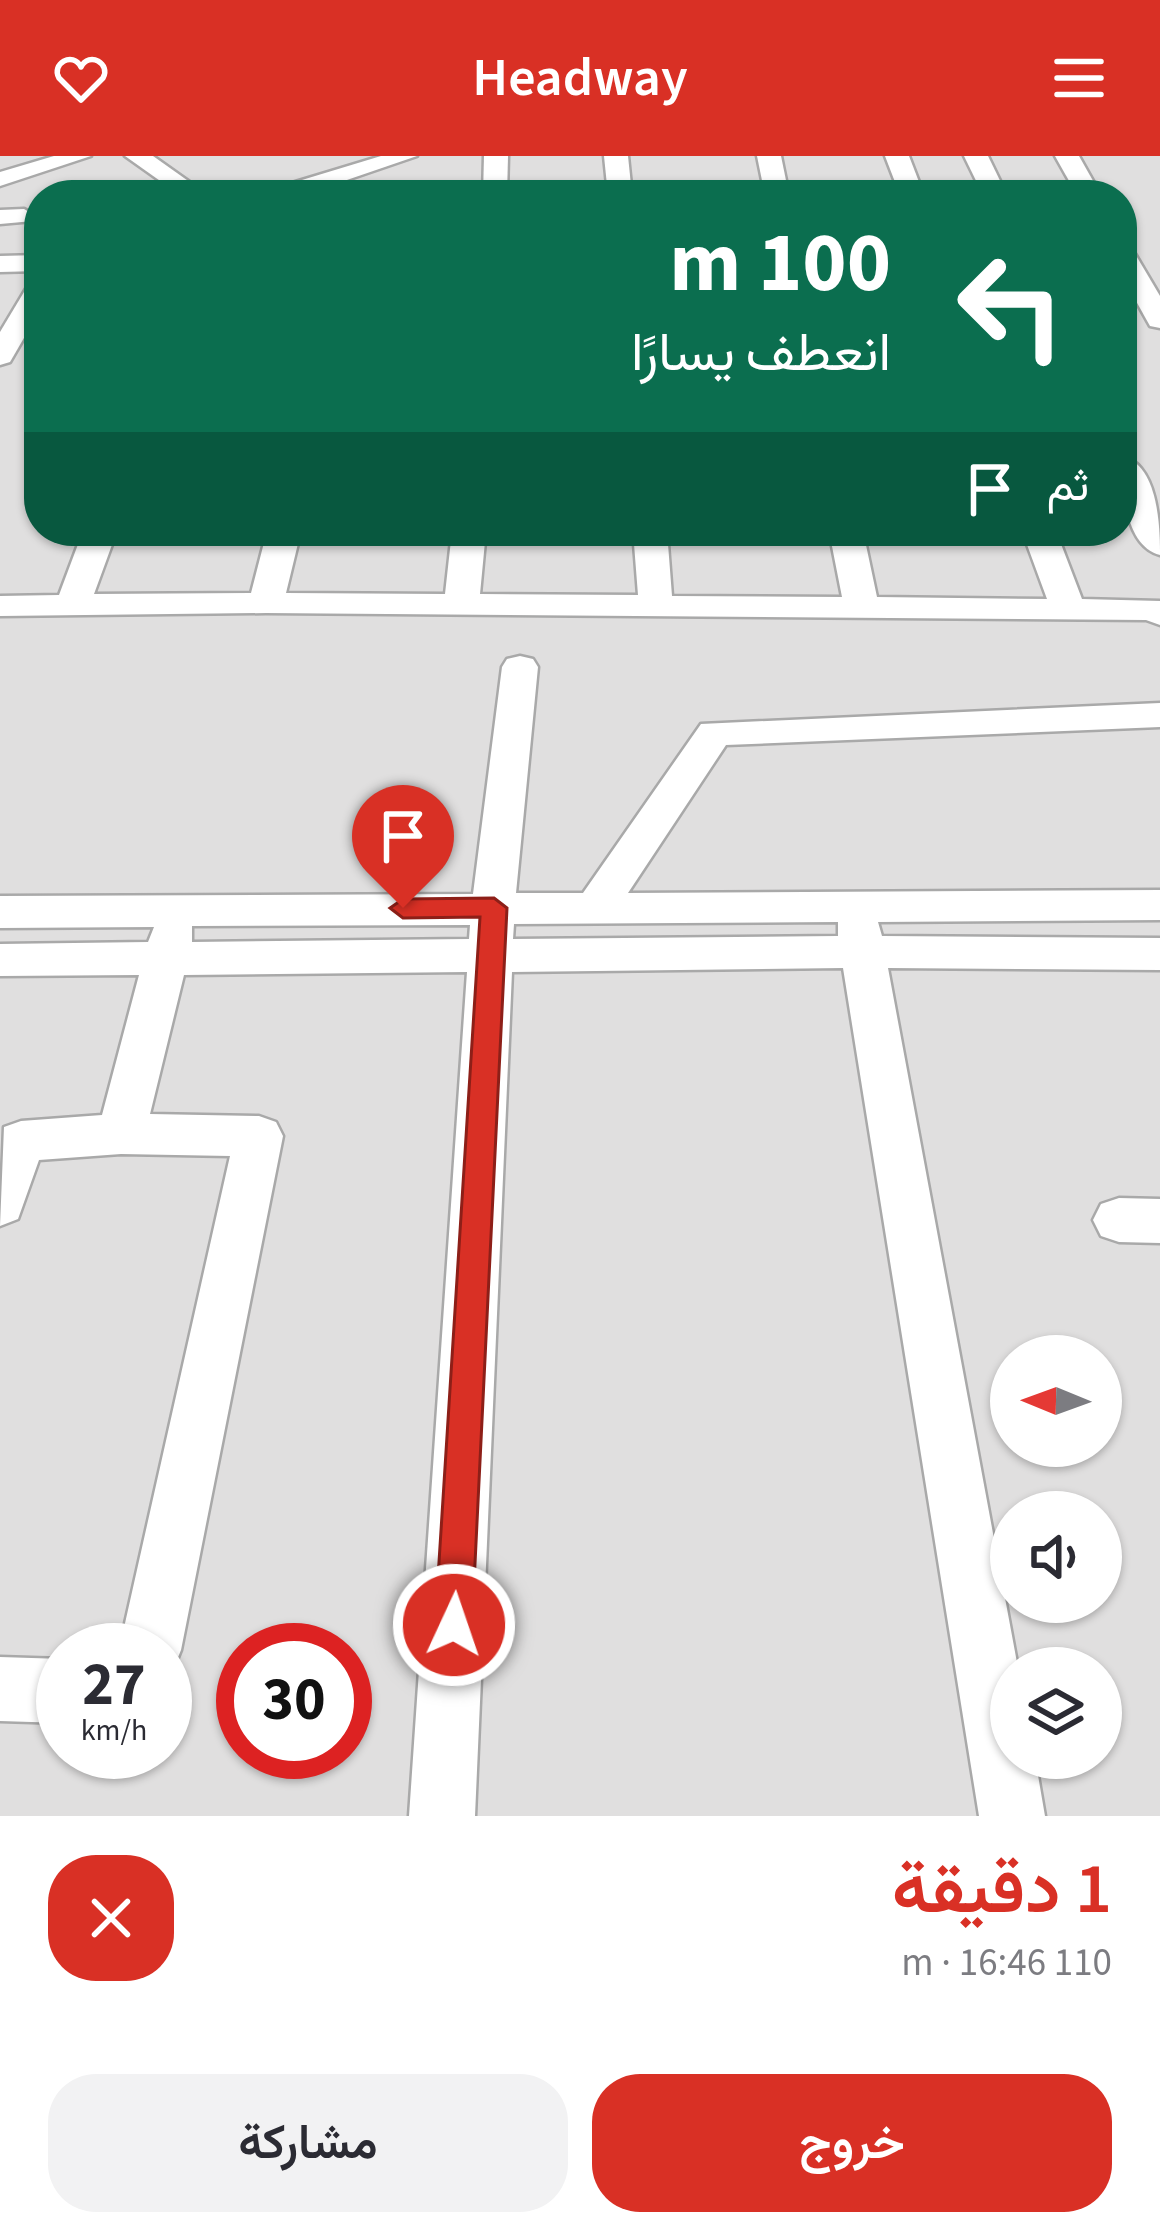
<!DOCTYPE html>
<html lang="ar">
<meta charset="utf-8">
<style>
:root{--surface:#fff;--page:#f2f2f3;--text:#2b2b33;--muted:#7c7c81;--accent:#d93025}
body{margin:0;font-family:"Source Sans 3",Vazirmatn,sans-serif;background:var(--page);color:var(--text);direction:rtl;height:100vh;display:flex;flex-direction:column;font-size:45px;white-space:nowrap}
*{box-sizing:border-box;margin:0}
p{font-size:39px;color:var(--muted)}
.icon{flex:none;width:66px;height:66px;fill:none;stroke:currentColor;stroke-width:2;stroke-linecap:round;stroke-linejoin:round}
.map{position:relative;height:1660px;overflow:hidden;direction:ltr}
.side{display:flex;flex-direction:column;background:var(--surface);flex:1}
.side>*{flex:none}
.hud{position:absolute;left:24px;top:24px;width:1113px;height:366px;border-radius:48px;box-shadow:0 3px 9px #0004;direction:rtl;background:#0b6e4f;color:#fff;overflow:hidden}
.needle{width:78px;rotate:271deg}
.fabs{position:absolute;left:990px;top:1179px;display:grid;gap:24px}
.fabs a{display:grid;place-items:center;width:132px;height:132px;border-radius:50%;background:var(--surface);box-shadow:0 3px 9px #0004;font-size:60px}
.speed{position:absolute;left:36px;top:1467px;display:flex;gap:24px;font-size:60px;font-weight:700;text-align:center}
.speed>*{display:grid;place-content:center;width:156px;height:156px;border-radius:50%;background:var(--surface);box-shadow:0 3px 9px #0004;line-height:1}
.speed small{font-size:30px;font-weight:400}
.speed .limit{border:18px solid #d22;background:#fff;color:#111}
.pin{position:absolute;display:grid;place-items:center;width:102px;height:102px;color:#fff;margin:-123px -51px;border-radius:50% 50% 50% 0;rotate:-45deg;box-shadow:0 0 12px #0007}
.pin .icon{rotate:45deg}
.me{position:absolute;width:132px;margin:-66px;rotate:3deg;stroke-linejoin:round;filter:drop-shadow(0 0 9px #0008)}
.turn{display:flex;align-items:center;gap:42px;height:252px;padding:0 48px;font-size:54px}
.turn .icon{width:156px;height:156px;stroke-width:2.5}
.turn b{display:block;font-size:84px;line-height:102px}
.then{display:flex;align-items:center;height:114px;padding:0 48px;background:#0003;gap:24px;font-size:45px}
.round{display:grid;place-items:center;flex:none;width:126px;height:126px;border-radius:48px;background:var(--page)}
.summary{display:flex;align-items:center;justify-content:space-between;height:204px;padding:0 48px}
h1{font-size:72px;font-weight:600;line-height:90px;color:var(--accent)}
.action{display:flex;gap:24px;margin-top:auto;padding:24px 48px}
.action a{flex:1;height:138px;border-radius:48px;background:var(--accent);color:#fff;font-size:48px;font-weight:600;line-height:138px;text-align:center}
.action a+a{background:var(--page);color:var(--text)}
header{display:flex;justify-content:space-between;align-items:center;height:156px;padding:0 48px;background:var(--accent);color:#fff;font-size:54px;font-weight:600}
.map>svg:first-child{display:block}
.residential{fill:#e0dfdf;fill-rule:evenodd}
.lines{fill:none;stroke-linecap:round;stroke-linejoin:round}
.minor-casing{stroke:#a9a9a9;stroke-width:5}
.minor{fill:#fff;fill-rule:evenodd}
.route{fill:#d93025;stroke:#8d1f18;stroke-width:3}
</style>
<header><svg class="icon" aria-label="menu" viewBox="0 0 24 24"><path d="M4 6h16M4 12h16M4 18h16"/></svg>Headway<svg class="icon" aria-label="heart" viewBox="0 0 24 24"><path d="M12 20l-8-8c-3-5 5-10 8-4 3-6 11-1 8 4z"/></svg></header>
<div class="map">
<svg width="1160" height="1660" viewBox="0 0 1160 1660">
<rect width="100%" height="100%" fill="#f2efe9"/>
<path class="residential" d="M0,0H1160V1660H0ZM39,39H1122V375H39ZM1011,1200H1101V1290H1011ZM1011,1356H1101V1446H1011ZM63,1494H165V1596H63ZM243,1494H345V1596H243ZM1011,1512H1101V1602H1011Z"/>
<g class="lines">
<defs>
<g id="minor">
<path d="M54,0H91L0,30V16Z"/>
<path d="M125,0H153L208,39H180Z"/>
<path d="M381,0H417L303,39H266L269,34Z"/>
<path d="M484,0H508L507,39H483Z"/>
<path d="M604,0H628L632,39H608Z"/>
<path d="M757,0H781L789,39H765Z"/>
<path d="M885,0H909L924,39H900Z"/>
<path d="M964,0H988L1007,39H983Z"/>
<path d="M1055,0H1079L1101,39H1077Z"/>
<path d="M24,53L36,60L33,65L0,68V54Z"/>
<path d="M1122,88L1131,91L1160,140V172L1150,170L1122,120Z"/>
<path d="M39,99V115L0,116V100Z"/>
<path d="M39,124V156L10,206L0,209V176L30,126Z"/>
<path d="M1122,300C1158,309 1160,369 1160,399C1124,390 1122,330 1122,300Z"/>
<path d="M83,375H117L94,438L251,437L267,375H301L286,437L445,438L452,375H486L480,438L638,439L633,375H667L672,440L842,441L829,375H863L877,441L1047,443L1022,375H1056L1082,443L1160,445V469L1146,464L266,457L0,460V440L59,439Z"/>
<path d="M520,500L533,503L538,511L516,737H583L701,568L1160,547V571L726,589L628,737L1160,734V764L878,766L882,780L1160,782V814L888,812L1018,1512H1011V1602H1035L1045,1660H979L843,812L512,816L475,1660H409L467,816L184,819L150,958L259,960L276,966L283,980L181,1494L172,1516L165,1519V1494H119L230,1000L121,998L39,1004L18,1063L0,1070L4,971L21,965L102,959L139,819L0,820V788L148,786L154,771L0,772V740L473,738L502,511L507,503ZM838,766V780L513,783L514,768ZM470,769L469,783L192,786V770Z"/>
<path d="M1119,1042L1160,1043V1087L1119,1086L1101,1080L1093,1064L1101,1048Z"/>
<path d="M0,1501L63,1503V1567L0,1565Z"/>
</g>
</defs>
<use href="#minor" class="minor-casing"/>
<use href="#minor" class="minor"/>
</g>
<path class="route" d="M494,742L507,752L472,1469L467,1482L454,1488L440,1482L435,1469L480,761L403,762L390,752L403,743Z"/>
</svg>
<div class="fabs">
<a><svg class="needle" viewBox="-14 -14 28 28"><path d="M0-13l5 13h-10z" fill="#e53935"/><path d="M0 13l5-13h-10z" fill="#7c7c81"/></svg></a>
<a><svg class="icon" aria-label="sound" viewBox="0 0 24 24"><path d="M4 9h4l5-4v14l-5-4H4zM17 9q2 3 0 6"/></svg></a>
<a><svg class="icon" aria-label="layers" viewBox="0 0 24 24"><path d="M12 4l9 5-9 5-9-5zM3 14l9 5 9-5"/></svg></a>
</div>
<div class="speed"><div>27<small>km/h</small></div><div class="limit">30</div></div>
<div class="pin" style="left:403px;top:752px;background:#d93025"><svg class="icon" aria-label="arrive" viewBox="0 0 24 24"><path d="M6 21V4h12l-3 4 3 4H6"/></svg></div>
<svg class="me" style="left:454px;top:1469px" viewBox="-20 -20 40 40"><circle r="17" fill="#d93025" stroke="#fff" stroke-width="3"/><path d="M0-11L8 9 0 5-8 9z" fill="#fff"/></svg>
<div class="hud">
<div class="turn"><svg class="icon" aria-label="left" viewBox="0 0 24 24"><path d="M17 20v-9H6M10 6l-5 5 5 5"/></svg><div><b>100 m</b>انعطف يسارًا</div></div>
<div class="then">ثم<svg class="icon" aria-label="arrive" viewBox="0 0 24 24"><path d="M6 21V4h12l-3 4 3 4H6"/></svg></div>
</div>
</div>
<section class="side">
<div class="summary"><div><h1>1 دقيقة</h1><p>110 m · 16:46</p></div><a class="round" style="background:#d93025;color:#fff"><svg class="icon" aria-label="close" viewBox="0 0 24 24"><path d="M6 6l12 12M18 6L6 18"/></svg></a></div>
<div class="action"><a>خروج</a><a>مشاركة</a></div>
</section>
